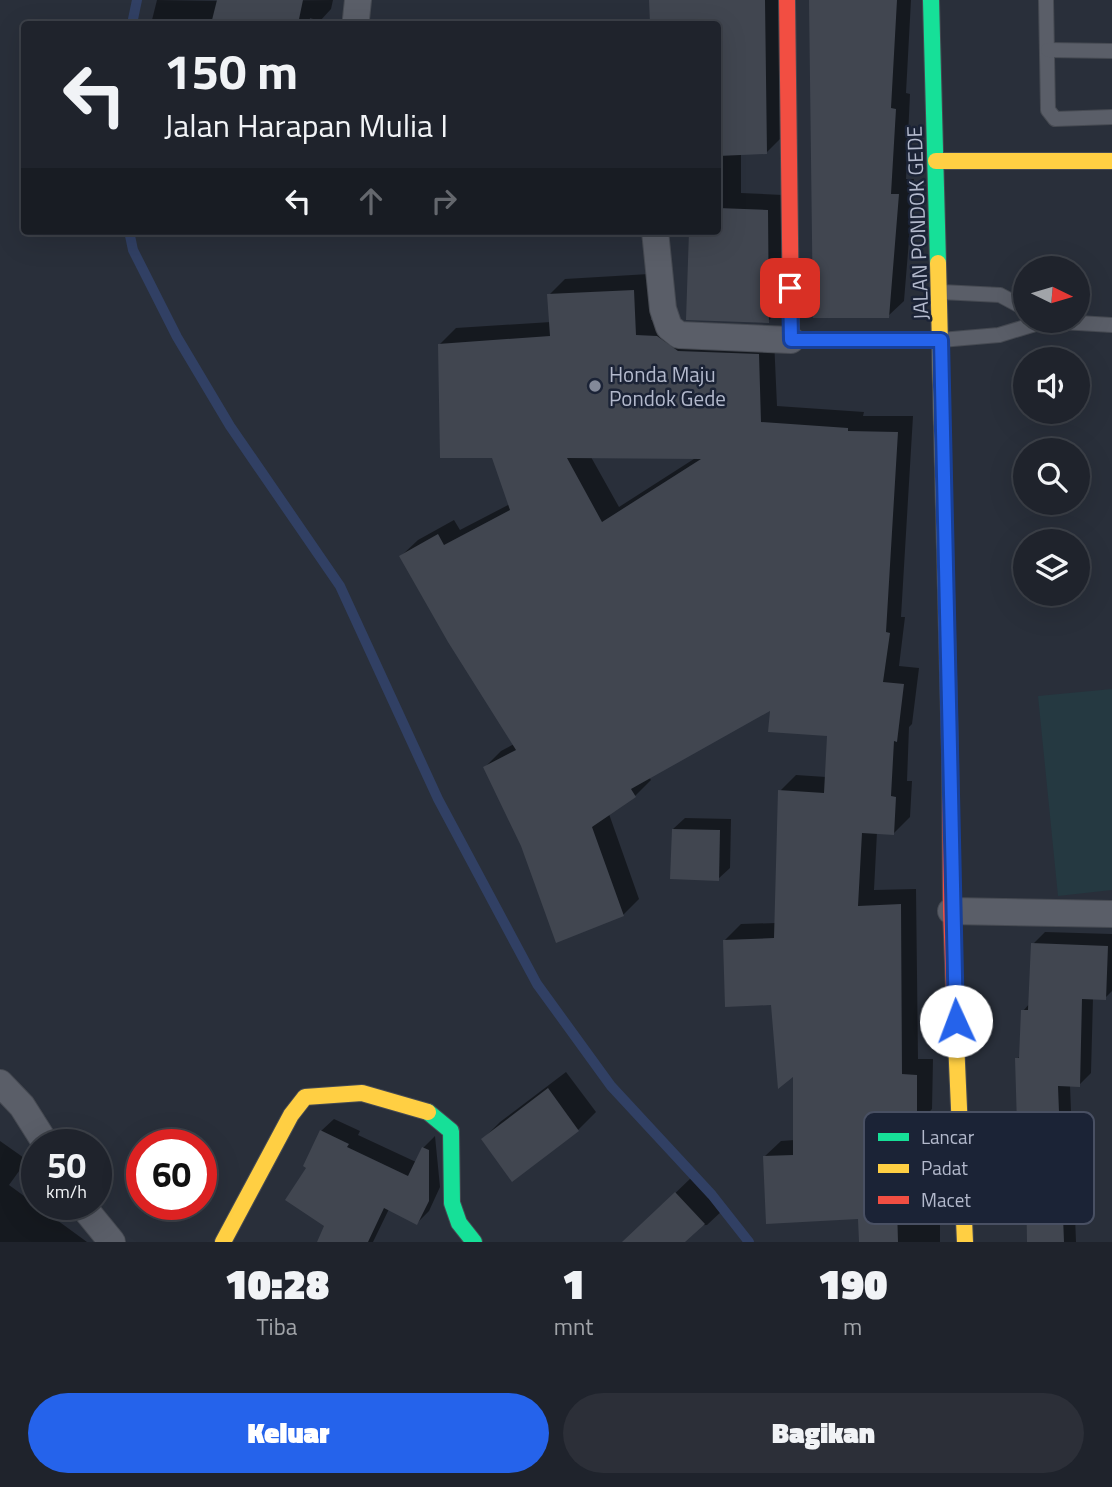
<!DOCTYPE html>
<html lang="id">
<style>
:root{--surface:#1f232c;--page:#2c2f38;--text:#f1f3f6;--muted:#a1a4a9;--line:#3c4048;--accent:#2563eb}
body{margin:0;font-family:"Titillium Web",sans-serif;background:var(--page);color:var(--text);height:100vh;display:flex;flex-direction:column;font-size:26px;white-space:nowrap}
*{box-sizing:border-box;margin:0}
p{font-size:23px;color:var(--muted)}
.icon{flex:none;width:38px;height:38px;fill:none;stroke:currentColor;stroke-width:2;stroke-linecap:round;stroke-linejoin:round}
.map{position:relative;height:1242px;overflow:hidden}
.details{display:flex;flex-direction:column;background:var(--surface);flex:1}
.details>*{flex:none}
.hud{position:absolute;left:21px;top:21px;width:700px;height:214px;border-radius:7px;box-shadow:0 7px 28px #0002,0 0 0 2px var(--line);background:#1f232c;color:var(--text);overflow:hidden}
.needle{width:46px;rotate:95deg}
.tools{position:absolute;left:1013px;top:256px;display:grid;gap:14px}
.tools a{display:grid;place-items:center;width:77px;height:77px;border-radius:50%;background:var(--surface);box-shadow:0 7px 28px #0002,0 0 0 2px var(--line);font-size:35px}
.speed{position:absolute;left:21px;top:1129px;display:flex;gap:14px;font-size:35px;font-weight:700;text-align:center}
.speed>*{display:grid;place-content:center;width:91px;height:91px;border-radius:50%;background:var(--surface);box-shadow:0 7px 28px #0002,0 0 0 2px var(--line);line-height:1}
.speed small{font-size:18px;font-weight:400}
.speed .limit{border:10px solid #d22;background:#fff;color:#111}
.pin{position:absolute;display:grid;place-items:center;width:60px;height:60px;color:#fff;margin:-30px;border-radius:14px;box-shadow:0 4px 10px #0006}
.me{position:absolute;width:77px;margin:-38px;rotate:358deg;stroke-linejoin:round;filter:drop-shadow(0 0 5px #0008)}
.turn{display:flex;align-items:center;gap:24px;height:147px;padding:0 28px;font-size:32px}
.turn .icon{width:91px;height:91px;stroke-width:2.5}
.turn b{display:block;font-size:49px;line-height:60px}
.lanes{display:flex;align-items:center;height:66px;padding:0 28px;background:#0003;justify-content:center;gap:35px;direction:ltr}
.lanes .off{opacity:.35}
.eta{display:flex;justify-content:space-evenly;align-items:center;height:119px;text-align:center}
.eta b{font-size:42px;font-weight:800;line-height:49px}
.cta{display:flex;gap:14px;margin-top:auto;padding:14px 28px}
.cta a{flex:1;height:80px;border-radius:42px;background:var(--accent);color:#fff;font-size:28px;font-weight:800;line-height:80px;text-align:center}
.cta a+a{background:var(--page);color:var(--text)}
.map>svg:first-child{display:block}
.green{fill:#253941}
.shadow{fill:#0007;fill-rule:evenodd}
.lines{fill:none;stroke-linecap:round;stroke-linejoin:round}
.stream{stroke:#314064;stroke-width:10}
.building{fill:#414650;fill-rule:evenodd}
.lane-casing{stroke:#464a52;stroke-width:16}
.street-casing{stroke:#464a52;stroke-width:28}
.fast-casing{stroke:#464a52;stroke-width:18}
.slow-casing{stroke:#464a52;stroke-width:18}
.jam-casing{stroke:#464a52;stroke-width:18}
.lane{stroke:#5a5e68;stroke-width:14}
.street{stroke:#5a5e68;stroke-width:26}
.fast{stroke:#16e098;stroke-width:16}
.slow{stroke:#ffcf43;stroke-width:16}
.jam{stroke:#f24e42;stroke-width:16}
.route-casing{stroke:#184099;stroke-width:18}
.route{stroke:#2563eb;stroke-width:12}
.poi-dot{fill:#838999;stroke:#1b2336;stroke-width:2.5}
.labels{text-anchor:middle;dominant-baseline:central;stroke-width:5;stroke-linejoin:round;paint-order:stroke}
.street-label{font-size:21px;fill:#b3b9cc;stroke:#1b2336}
.poi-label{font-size:21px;fill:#b3b9cc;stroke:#1b2336;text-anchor:start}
.key{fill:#1b2336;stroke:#495063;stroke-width:2}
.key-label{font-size:19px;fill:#b3b9cc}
</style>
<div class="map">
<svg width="1112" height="1242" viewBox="0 0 1112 1242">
<rect width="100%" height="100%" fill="#292f3a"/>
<path class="green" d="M1112,689V890L1058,896L1038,696Z"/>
<g class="shadow">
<path d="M157,0L219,1L333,0L331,9L320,21L310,18L309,24H151Z"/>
<path d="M650,0H780L782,137L766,153H741V193L783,195L784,306L768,321L690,231H718V24H651Z"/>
<path d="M811,0H911L906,93L910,94L906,179H914L904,301L888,316Z"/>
<path d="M649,274L651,320H673L774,339L777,406L864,412L863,416H913L901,617H905L899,666L919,668L912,724L909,727L907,781H912L910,817L894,833L877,832L874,890L916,889L918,1059H933L932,1109L926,1115V1153L912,1168L913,1217L940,1216V1242H861L860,1217L764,1157L781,1141L795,1140V1074L773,1003L725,940L741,924L776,923L780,791L796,775L826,777L829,735L772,708L649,777L651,780L635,796L609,814L639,899L623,915L522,845L485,767L501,751L514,744L401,556L418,540L454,520L460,530L510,504L493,456L440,344L456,328L551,322L549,295L565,279ZM591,457H697L619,507Z"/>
<path d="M685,818L731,819L730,868L718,879L673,829Z"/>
<path d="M1045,932L1112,934V991L1105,998H1093L1091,1073L1079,1085H1070L1076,1242H1029L1028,1182L991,1127L1003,1114H1018L1017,1059L1021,1055L1023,1011L1030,1003L1033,944Z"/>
<path d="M566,1072L596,1112L578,1130L512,1179L483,1139L500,1122Z"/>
<path d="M334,1119L360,1131L358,1135L416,1162L423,1148L435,1136L440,1187L429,1211L417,1223L389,1209L373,1242H319L326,1226L308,1167L321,1131Z"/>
<path d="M0,1141L27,1160L9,1185L87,1242H0Z"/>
<path d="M693,1176L724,1209L707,1225L638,1229Z"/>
</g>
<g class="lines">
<g class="stream">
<path d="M132,24L137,0"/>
<path d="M129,231L133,250L177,337L230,426L340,586L438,799L537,984L611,1086L712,1195L749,1242"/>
</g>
</g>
<g class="building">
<path d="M217,0H303L298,24H211Z"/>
<path d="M649,0H765L767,154L718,156V24H650Z"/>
<path d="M809,0H897L891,108L896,109L891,194H899L889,318H813Z"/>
<path d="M718,208L768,210L769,323L686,320L689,231H718Z"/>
<path d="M634,290L636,335L657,336L678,351L759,354L761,422L848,428V431L898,432L886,632L890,633L883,682L904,684L897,742L894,741L891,796L896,797L894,835L862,833L858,906L901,904L902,1074L917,1075V1127H910L911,1171H896L898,1242H859L858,1219L766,1224L763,1156L793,1155V1077L778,1089L771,1005L725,1007L723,940L774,938L778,790L824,793L827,736L768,732L770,711L631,789L636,797L592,827L624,916L556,943L521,846L483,767L516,750L448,642L399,556L438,534L444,545L510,510L492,458H440L438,344L550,336L547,294ZM567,458L701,459L602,522Z"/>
<path d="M672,829L720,830L719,881L670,879Z"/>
<path d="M1031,943L1108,946L1106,1000L1082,999L1080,1087L1058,1086L1064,1242H1027L1026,1184L991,1185L989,1126L1017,1125L1015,1058H1019L1021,1010H1028Z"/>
<path d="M548,1088L579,1131L512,1182L481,1139Z"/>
<path d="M320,1130L349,1144L347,1147L408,1176L422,1147L429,1150V1201L417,1225L384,1208L368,1242H317L324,1226L285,1200L306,1168L303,1166Z"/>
<path d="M675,1192L705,1224L685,1242H622Z"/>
</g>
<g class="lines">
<defs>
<g id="lane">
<path d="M1046,0L1048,110L1055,119L1112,117"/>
<path d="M1048,50L1112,51"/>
<path d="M941,292L1000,295L1026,309"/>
<path d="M941,340L999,335L1045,321L1112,325"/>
</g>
<g id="street">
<path d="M356,19L358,0"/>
<path d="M655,231L663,309L669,327L679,335L791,340"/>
<path d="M951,911L1112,914"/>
<path d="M0,1083L22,1106L46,1144"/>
<path d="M81,1204L112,1242"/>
</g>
<g id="fast">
<path d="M931,0L938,263"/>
<path d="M791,318V340H941"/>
<path d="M428,1112L451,1131L452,1203L459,1223L474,1242"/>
</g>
<g id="slow">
<path d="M936,161H1112"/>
<path d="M938,263L950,755"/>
<path d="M956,1041L965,1242"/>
<path d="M223,1242L291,1115L305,1097L362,1093L428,1112"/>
</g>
<g id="jam">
<path d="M787,0L791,318"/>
<path d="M950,755L951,911L956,1041"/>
</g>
</defs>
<use href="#lane" class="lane-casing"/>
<use href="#street" class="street-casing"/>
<use href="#fast" class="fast-casing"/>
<use href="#slow" class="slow-casing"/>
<use href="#jam" class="jam-casing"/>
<use href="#lane" class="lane"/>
<use href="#street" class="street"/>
<use href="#fast" class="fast"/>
<use href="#slow" class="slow"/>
<use href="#jam" class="jam"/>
</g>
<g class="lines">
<defs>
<path id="route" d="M790,288L791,340H941L956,1021"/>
</defs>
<use href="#route" class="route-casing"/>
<use href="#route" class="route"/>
</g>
<circle class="poi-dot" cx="595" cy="386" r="7"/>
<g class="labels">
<g class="street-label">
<text transform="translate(917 223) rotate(-92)">JALAN PONDOK GEDE</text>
</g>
<g class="poi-label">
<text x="609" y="374">Honda Maju<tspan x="609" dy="24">Pondok Gede</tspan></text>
</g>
</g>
<rect x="864" y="1112" width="230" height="112" rx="10" class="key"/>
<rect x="878" y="1133" width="31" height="8" fill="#16e098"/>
<rect x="878" y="1164" width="31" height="9" fill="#ffcf43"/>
<rect x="878" y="1196" width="31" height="8" fill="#f24e42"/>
<g class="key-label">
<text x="921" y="1144">Lancar</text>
<text x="921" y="1175">Padat</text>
<text x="921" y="1207">Macet</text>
</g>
</svg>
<div class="tools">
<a><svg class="needle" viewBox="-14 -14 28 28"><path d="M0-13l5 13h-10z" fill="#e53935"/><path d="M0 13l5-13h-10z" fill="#a1a4a9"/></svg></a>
<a><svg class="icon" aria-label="sound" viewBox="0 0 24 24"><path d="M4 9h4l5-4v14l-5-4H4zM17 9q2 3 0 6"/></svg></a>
<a><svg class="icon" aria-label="search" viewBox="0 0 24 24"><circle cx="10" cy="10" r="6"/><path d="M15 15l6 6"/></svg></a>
<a><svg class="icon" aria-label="layers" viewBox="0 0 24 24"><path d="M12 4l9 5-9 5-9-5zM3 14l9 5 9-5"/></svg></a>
</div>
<div class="speed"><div>50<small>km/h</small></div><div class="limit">60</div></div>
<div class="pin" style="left:790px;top:288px;background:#d93025"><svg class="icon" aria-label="arrive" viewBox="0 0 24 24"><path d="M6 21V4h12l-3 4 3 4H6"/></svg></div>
<svg class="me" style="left:956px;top:1021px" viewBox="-20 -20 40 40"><circle r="19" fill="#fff"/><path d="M0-13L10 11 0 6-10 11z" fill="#2563eb"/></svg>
<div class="hud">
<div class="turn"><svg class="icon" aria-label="left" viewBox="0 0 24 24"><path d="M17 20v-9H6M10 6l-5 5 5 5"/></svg><div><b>150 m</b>Jalan Harapan Mulia I</div></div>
<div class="lanes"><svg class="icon" aria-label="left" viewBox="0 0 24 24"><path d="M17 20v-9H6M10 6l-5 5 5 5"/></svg><svg class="icon off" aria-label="ahead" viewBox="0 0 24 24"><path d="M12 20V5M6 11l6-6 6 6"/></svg><svg class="icon off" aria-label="right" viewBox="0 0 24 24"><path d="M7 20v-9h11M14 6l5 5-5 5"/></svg></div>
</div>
</div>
<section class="details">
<div class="eta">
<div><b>10:28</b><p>Tiba</p></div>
<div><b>1</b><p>mnt</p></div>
<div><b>190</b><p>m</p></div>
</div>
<div class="cta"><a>Keluar</a><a>Bagikan</a></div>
</section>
